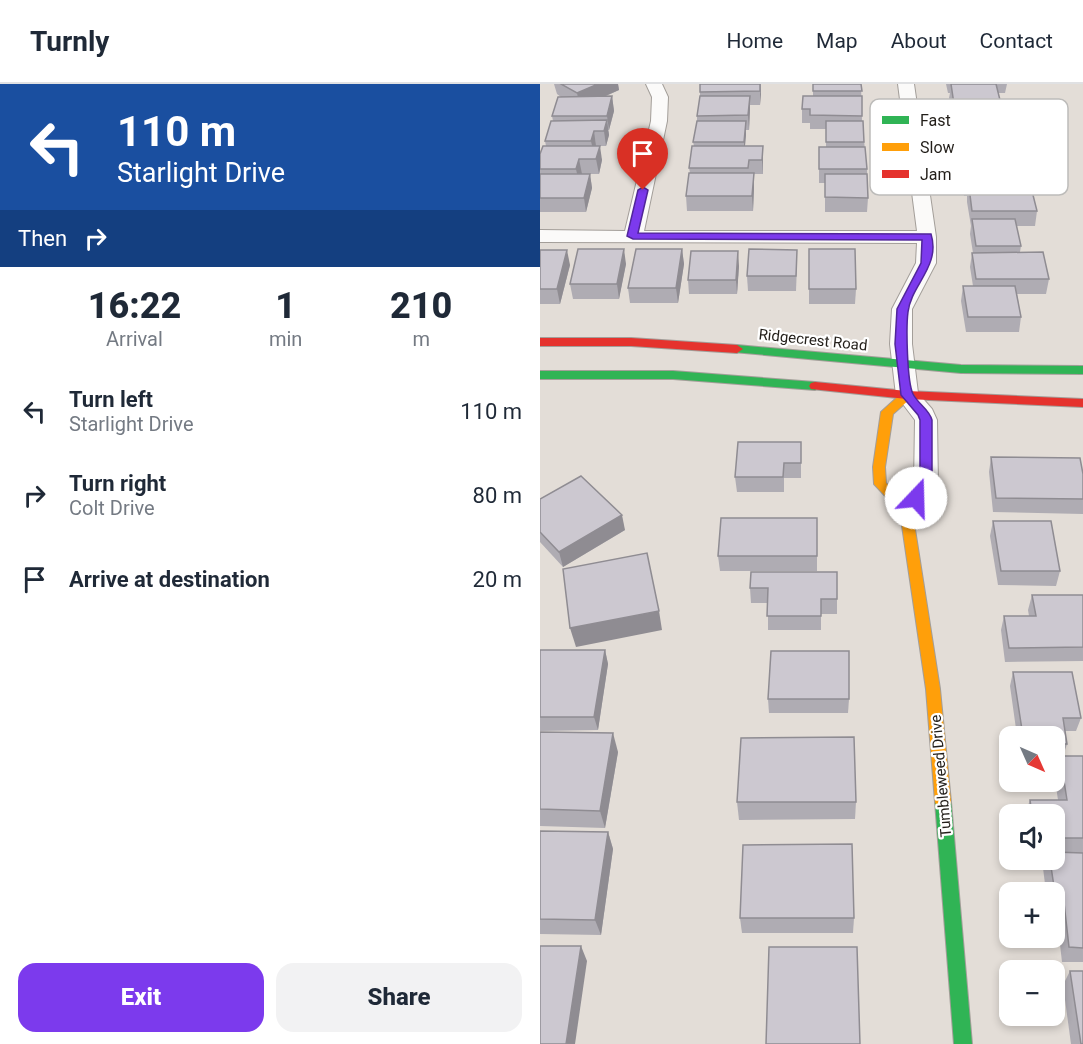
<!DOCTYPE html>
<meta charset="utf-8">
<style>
:root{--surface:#fff;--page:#f2f2f3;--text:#1f2937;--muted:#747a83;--line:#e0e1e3;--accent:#7c3aed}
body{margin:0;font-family:Roboto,sans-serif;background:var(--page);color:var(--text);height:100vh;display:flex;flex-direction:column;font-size:22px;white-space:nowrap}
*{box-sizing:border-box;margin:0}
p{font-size:20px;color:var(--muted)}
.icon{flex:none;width:33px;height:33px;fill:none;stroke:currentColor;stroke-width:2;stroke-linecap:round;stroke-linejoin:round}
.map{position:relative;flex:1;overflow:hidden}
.panel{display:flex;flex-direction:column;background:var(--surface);width:540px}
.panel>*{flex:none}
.banner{background:#1a4fa0;color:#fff;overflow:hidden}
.needle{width:39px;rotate:135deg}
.controls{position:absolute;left:459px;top:642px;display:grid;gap:12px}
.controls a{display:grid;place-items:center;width:66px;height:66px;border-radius:12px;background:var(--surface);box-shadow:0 3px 9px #0003;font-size:30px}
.pin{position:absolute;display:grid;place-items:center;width:51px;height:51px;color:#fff;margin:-62px -26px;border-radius:50% 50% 50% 0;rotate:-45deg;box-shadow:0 0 6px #0007}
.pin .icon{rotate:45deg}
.me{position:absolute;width:66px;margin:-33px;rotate:21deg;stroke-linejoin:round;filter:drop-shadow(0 0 4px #0008)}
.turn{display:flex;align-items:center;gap:21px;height:126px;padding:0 18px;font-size:27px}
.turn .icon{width:78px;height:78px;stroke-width:2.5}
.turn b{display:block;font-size:42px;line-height:51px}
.then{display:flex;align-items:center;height:57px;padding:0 18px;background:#0003;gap:12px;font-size:22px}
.eta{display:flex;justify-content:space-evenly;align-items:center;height:102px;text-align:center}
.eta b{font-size:36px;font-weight:800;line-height:42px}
.action{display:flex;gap:12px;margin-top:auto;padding:12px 18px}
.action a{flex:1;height:69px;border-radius:18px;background:var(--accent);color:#fff;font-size:24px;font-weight:800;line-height:69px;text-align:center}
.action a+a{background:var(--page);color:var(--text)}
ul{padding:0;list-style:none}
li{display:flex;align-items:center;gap:18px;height:84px;padding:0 18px}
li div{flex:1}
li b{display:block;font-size:22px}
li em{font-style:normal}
header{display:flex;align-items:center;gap:36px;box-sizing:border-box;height:84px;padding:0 30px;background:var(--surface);border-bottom:2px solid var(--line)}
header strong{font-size:28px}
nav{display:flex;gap:33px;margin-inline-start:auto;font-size:21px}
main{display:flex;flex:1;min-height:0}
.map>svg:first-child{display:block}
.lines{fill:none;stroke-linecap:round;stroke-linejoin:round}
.street-casing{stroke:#a39e99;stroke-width:2}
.fast-casing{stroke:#a39e99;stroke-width:2}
.slow-casing{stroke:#a39e99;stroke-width:2}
.jam-casing{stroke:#a39e99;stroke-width:2}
.street{fill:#fbfaf9;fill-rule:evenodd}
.fast{fill:#30b455;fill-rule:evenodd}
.slow{fill:#ff9f0a;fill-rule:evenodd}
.jam{fill:#e5322d;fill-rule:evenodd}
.wall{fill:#afacb3}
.shaded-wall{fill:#8f8c92}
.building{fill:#ccc8d0;stroke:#8f8c92;stroke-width:1.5}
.route{fill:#7c3aed;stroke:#51269a;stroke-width:1.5}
.labels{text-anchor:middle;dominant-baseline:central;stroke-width:4.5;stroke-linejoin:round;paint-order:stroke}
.street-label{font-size:15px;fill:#231f1a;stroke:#fff}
.key{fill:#fff;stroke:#bdbcba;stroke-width:1.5}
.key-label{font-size:16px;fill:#231f1a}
</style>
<header>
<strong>Turnly</strong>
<nav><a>Home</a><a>Map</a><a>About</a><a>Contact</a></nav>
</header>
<main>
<section class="panel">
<div class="banner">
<div class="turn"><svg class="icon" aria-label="left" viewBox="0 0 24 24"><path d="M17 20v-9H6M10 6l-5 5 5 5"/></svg><div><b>110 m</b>Starlight Drive</div></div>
<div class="then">Then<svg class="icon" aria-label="right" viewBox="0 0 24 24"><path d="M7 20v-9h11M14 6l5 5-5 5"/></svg></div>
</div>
<div class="eta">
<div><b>16:22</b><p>Arrival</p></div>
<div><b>1</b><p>min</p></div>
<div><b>210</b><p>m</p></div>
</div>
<ul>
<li><svg class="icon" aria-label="left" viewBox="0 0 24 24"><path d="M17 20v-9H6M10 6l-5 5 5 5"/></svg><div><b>Turn left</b><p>Starlight Drive</p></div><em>110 m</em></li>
<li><svg class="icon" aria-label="right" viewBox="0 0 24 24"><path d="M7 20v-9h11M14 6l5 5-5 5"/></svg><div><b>Turn right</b><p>Colt Drive</p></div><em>80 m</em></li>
<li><svg class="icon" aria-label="arrive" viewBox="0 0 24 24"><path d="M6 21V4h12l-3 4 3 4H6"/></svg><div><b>Arrive at destination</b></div><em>20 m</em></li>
</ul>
<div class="action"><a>Exit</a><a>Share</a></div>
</section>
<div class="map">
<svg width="543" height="960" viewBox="0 0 543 960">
<rect width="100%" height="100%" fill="#e3ddd7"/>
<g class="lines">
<defs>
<path id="street" d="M106,0H122L128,13L127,37L104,147H377L358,0H374L396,153V179L372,225V260L378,309L392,325L397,336L398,403L375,432L366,435L357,432L354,426L374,401L375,336L356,311L350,260L352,225L376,179L377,159L0,158V146L85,147L111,37L112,13Z"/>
<g id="fast">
<path d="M197,261L421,281L543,282V290L421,289L193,268V262Z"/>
<path d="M0,287H133L275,298L281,302L275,306L133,295H0Z"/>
<path d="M403,711L409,713L411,718L432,960H414L395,718L397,713Z"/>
</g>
<path id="slow" d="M367,307L373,311L371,314L353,330L345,383L346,399L372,426L400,605L411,718L409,723L403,725L397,723L395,718L386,605L360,428L334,400L333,383L341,328L363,308Z"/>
<g id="jam">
<path d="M0,254H91L197,261L203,265L197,269L91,262H0Z"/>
<path d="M275,298L367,307L543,315V323L367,315L271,305L269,302L271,299Z"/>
</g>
</defs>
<use href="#street" class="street-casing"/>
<use href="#fast" class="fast-casing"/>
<use href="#slow" class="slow-casing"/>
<use href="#jam" class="jam-casing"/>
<use href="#street" class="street"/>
<use href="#fast" class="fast"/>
<use href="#slow" class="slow"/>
<use href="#jam" class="jam"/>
</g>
<g class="wall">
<path d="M14,0H78L79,6L64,13L72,12L74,27L69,46H68L69,51L66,62H56L62,76L59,90H42H50L52,104L46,128H0V70L6,62L5,57L13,37L12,32L21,13L17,10Z"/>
<path d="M160,0H221L220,21H210L209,46H206L205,62L223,77V90H214V104L213,127H147L146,112L150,89L149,84L154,62L153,58L157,37V32L160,12Z"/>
<path d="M273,0H321L322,37L327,85L328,114L327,128H285V99H279V63H286V45H270V39H262V25L273,12Z"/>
<path d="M406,0H467L465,9H458L461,20L459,34H454L457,44L456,49L478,70L477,75L486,97L485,103L497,127L495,142H476L481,162L480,168L509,195L506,210H477L481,233L479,248H426L421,217L423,202H433L430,183L432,169H433L430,150L431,142L427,118V112H424L420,90L421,84H418L415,63V59L411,38L412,31L409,14L410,9H408Z"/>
<path d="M142,165L144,180L138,219H90L88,204Z"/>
<path d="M269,165L316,205L315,220H269Z"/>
<path d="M0,166L30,181L20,220H0Z"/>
<path d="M86,180L79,215H33L30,200Z"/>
<path d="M257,181L256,207H208L207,192Z"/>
<path d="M199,182L197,210H149L148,196Z"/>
<path d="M261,358V394H244V408H197L195,393Z"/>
<path d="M451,373L543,390V430L453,428L449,388Z"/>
<path d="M0,415L85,446L23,483L0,458Z"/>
<path d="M277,434V487H180L178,472Z"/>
<path d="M453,437L520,487L516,502L458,501L450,452Z"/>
<path d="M211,488L297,515V530H281V546H228V519H211L210,504Z"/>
<path d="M492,511H543V577L465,578L461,546L464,532H489L488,526Z"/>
<path d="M0,566H65L68,580L58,646L0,647Z"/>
<path d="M473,588L541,634L536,647H525L527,660L523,672H543V878H522L516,825H514V808H506L503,784L506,776H514V730H485L490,716H518L514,689L520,674H514V652H477L470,602Z"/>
<path d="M228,615H309L308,629H229Z"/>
<path d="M0,648L78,668L65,744L0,742Z"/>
<path d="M197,718H316L315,735L199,736Z"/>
<path d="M0,747L68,748L73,765L61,851L0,850Z"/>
<path d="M200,834H314L313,849H202Z"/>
<path d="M530,887L543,960H531L523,901Z"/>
</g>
<g class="shaded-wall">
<path d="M58,0H78L79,6L40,23L37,9Z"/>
<path d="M220,0L221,10L220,21Z"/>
<path d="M72,12L74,27L69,46L67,32Z"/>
<path d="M210,12V26L209,46L208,31Z"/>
<path d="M67,36L69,51L66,62L64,47Z"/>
<path d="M206,37V51L204,72V58Z"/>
<path d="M54,47L56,62L54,71L51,57Z"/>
<path d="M60,62L62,76L59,90L56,75Z"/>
<path d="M223,62V90L222,76Z"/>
<path d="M39,75L42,90L39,99L36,85Z"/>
<path d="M214,89V104L213,127L212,112Z"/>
<path d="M50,90L52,104L46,128L44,114Z"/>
<path d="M84,165L86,180L79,215L77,200Z"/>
<path d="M142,165L144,180L138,219L136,204Z"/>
<path d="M27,166L30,181L20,220L17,205Z"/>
<path d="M198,167L199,182L197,210L196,196Z"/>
<path d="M82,431L85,446L23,483L19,468Z"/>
<path d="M119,527L122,546L36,563L30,544Z"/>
<path d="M65,566L68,580L58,646L54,633Z"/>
<path d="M73,649L78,668L65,744L60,727Z"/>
<path d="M68,748L73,765L61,851L55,836Z"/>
<path d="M41,862L47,877L35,960H26Z"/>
</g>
<g class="building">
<path d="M21,0H58L37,9Z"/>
<path d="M160,0H220V7L160,8Z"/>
<path d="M273,0H321L322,7H273Z"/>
<path d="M411,0H456L461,20H414Z"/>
<path d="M72,12L67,32H12L18,13Z"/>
<path d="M160,12H210L208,31L157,32Z"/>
<path d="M263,12H322V32L270,31V25H262Z"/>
<path d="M67,36L64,47H54L51,57H5L11,37Z"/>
<path d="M157,37H206L204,58H153Z"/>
<path d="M286,37H323L324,58H286Z"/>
<path d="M3,62H60L56,75H39L36,85H0V70Z"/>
<path d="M152,62H223L222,76H209L208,84H149Z"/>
<path d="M279,63H325L327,85H279Z"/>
<path d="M149,89H214L212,112H146Z"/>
<path d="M0,90H50L44,114H0Z"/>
<path d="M285,90H327L328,114L285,113Z"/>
<path d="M429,103H491L497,127H432Z"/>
<path d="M432,135H475L481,162H436Z"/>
<path d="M38,165H84L77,200H30Z"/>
<path d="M96,165H142L136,204H88Z"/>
<path d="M209,165L257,166L256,192H207Z"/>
<path d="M269,165H315L316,205H269Z"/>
<path d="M0,166H27L17,205H0Z"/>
<path d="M151,167H198L196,196H148Z"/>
<path d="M503,168L509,195H436L432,169Z"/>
<path d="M423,202H475L481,233H428Z"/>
<path d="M198,358H261V379H244L243,393H195Z"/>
<path d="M451,373L540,374L543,390V415L456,414Z"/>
<path d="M41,392L82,431L19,468L0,448V415Z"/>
<path d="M181,434H277V472H178Z"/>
<path d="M453,437H511L520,487H461Z"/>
<path d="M107,469L119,527L30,544L23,485Z"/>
<path d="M211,488H297V515H281V532H227L228,504H210Z"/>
<path d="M492,511H543V563L469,564L464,532H496Z"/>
<path d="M0,566H65L54,633H0Z"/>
<path d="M231,567H309V615H228Z"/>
<path d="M473,588H532L541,634H523L527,660H514V652H483Z"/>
<path d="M0,648L73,649L60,727L0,725Z"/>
<path d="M314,653L316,718H197L201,654Z"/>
<path d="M520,672H543V754H514V730H492L490,716H527Z"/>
<path d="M0,747L68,748L55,836L0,835Z"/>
<path d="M312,760L314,834H200L203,761Z"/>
<path d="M514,768L543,769V864L529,863L523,810L515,809L510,776H514Z"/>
<path d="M0,862H41L26,960H0Z"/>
<path d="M229,863H317L320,960H226Z"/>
<path d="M530,887H543V960H541Z"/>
</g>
<path class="route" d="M103,103L108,106L98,149L391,150C401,182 371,201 368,228C366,243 367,298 373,310C378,320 389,325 392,336V403L381,417L376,419L370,414L380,402V336L378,331L361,311L355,260L357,225L381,179L382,156L93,155L87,152L98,106Z"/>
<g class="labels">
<g class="street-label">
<text transform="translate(273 256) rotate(6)">Ridgecrest Road</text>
<text transform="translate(401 692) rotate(-95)">Tumbleweed Drive</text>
</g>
</g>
<rect x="330" y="15" width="198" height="96" rx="9" class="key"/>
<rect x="342" y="32" width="27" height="8" fill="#30b455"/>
<rect x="342" y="59" width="27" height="8" fill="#ff9f0a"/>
<rect x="342" y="86" width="27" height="8" fill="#e5322d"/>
<g class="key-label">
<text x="380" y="42">Fast</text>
<text x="380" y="69">Slow</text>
<text x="380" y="96">Jam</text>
</g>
</svg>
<div class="controls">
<a><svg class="needle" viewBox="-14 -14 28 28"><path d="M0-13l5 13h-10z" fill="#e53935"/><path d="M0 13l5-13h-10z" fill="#747a83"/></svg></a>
<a><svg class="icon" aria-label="sound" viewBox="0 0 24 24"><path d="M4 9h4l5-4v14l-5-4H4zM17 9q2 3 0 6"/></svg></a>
<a>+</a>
<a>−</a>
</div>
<div class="pin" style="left:103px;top:106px;background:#d93025"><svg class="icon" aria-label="arrive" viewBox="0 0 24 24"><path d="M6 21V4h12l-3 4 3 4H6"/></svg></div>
<svg class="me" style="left:376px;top:414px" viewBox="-20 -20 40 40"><circle r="19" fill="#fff"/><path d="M0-13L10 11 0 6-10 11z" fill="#7c3aed"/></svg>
</div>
</main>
